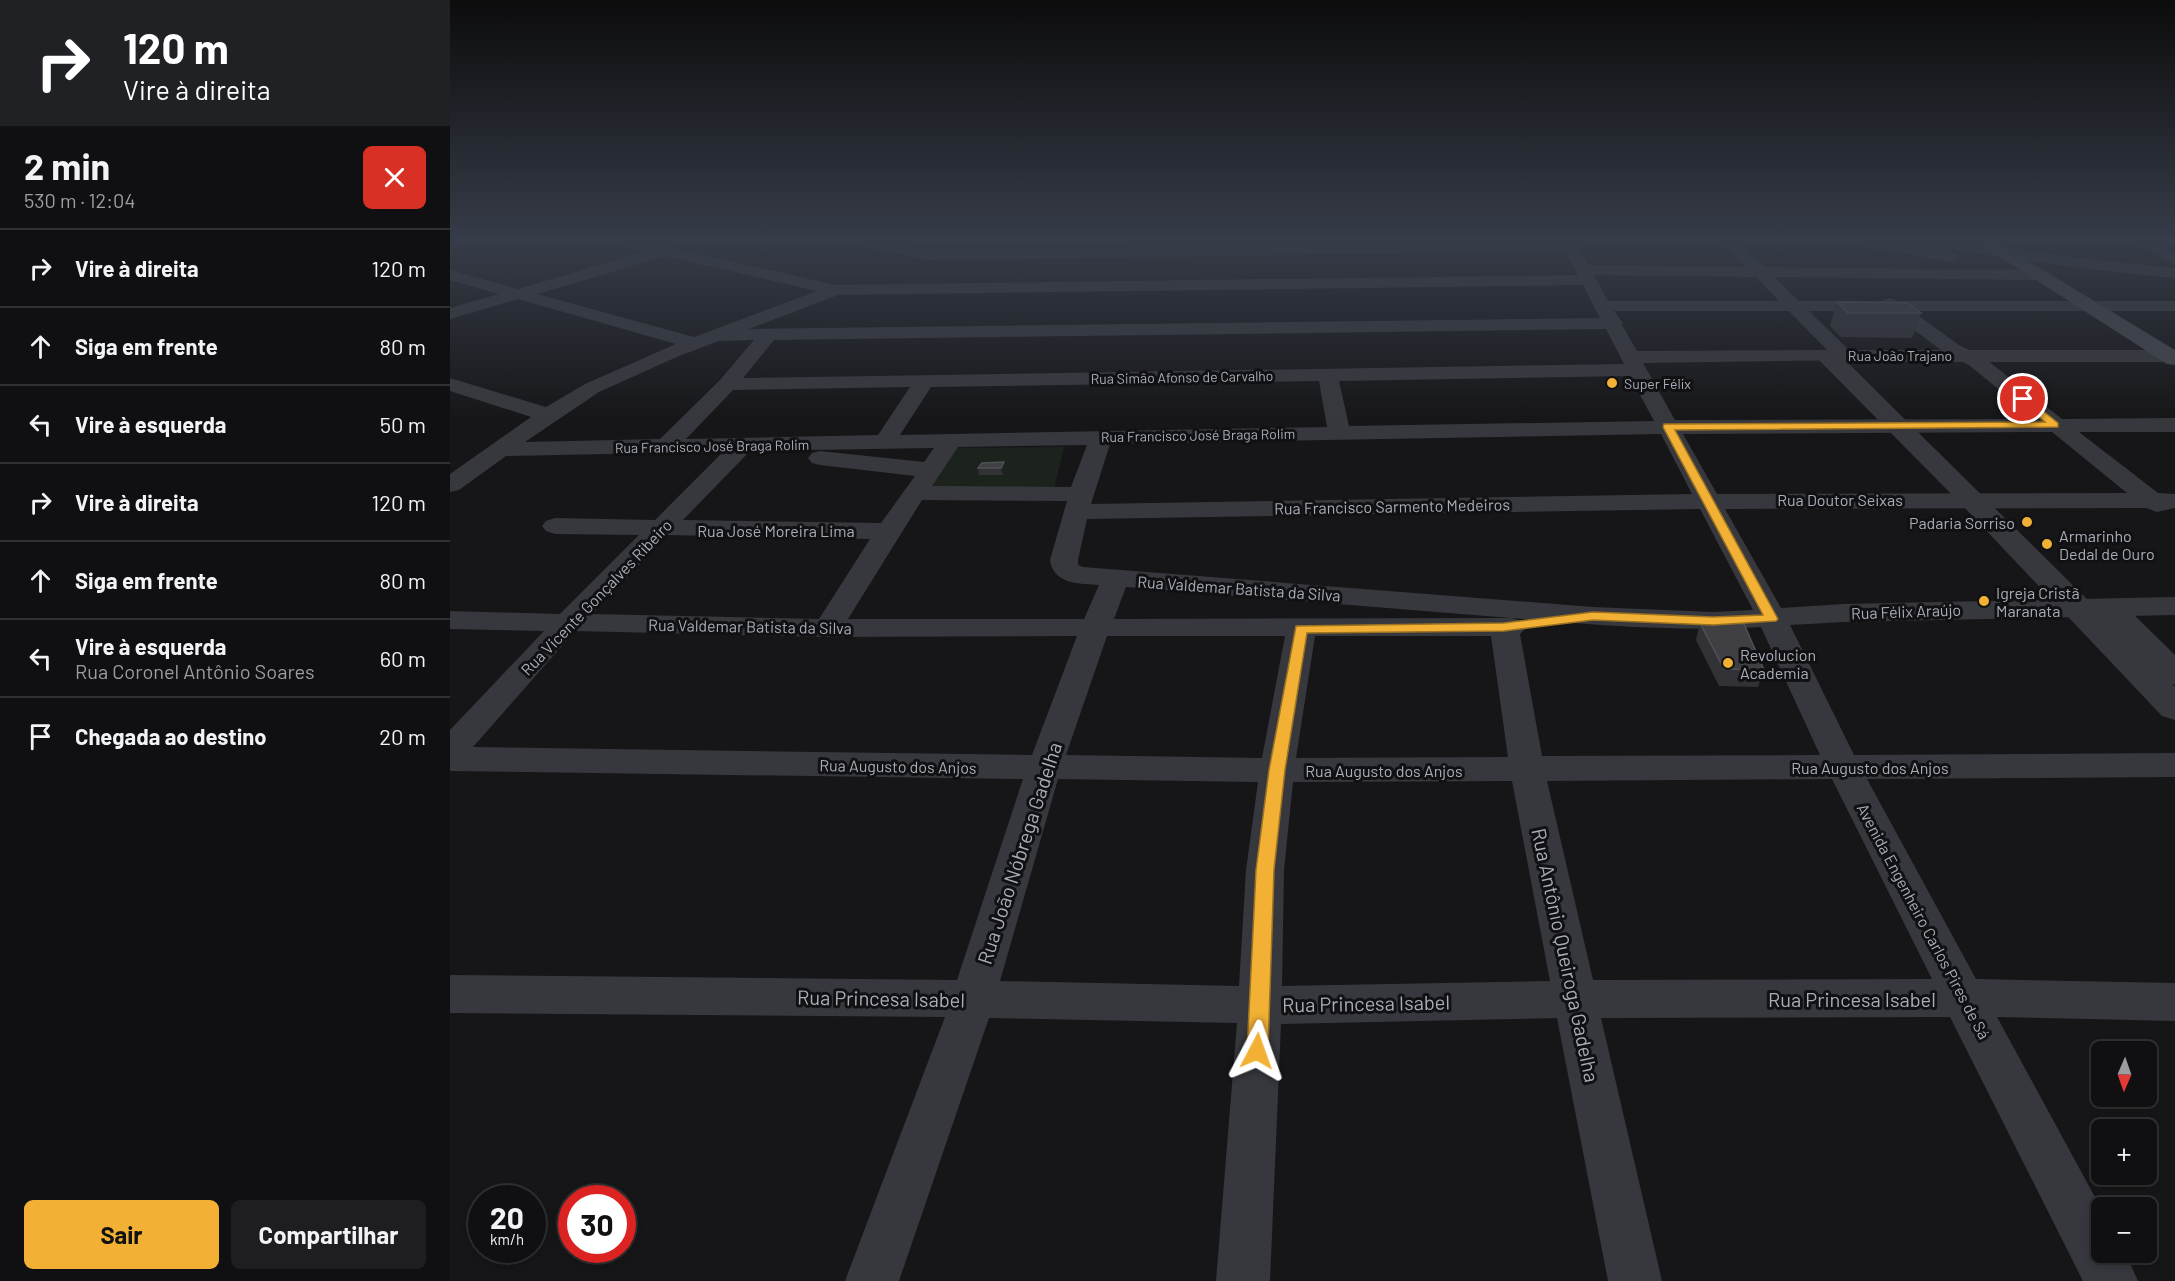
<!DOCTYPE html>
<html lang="pt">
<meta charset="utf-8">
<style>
:root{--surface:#101012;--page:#1e1e20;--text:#f1f3f6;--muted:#9c9d9f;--line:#303032;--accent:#f2b134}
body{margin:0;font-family:Barlow,sans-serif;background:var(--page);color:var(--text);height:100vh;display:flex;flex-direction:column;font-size:22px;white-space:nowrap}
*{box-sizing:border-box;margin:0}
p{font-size:20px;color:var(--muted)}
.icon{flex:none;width:33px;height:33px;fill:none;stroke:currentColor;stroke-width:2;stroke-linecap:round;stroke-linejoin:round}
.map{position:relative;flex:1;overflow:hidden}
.details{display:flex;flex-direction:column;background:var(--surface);width:450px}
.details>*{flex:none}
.banner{background:#202124;color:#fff;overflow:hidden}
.needle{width:39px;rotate:182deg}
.fabs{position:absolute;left:1641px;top:1041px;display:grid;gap:12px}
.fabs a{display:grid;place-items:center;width:66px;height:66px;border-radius:9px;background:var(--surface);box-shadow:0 3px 9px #0003,0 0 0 2px var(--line);font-size:30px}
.speed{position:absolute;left:18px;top:1185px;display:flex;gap:12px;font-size:30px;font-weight:700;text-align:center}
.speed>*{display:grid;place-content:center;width:78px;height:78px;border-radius:50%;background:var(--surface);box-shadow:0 3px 9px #0003,0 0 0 2px var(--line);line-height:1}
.speed small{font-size:15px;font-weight:400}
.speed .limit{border:9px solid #d22;background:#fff;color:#111}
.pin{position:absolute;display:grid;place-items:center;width:51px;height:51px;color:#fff;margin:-26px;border:3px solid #fff;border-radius:50%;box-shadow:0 2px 6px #0007}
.me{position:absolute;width:66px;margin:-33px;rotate:4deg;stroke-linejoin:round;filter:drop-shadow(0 0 4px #0008)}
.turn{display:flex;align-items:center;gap:21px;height:126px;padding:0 24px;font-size:27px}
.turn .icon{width:78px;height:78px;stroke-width:2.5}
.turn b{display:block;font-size:42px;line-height:51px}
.round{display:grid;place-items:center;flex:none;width:63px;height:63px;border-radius:9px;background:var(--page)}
.summary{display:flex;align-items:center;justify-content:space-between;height:102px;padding:0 24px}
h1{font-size:36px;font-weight:700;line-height:45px}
.cta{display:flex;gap:12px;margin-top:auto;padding:12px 24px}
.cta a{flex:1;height:69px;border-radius:9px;background:var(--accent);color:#111;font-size:24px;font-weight:700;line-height:69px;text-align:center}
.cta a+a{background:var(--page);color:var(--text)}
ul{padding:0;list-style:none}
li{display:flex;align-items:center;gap:18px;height:78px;padding:0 24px;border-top:2px solid var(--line)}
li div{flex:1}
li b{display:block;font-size:22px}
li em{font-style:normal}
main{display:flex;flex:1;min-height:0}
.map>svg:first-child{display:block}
.built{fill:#222225}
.green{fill:#1c231d}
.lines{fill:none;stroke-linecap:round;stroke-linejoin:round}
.minor{fill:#37383d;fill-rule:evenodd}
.tertiary{fill:#37383d;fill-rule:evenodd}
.secondary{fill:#45474d;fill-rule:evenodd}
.wall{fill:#323236}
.shaded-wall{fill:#212124}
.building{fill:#3f3f44;stroke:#4f5156;stroke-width:1.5}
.route{fill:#f2b134;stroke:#9d7322;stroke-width:1.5}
.poi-dot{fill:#f2b134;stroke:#111113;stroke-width:2}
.labels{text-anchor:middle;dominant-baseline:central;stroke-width:6;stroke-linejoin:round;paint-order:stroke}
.far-street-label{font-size:14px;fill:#a8adb8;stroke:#111113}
.far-poi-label{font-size:14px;fill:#a8adb8;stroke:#111113;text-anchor:start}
.street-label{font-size:16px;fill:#a8adb8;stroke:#111113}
.poi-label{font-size:16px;fill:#a8adb8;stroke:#111113;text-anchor:start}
.near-street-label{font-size:20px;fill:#a8adb8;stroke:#111113}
</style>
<main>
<section class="details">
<div class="banner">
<div class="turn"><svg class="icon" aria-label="right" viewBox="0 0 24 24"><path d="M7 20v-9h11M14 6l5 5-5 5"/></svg><div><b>120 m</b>Vire à direita</div></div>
</div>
<div class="summary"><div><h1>2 min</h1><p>530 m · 12:04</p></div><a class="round" style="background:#d93025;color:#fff"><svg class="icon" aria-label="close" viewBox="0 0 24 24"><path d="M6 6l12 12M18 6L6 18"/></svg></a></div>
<ul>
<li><svg class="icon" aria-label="right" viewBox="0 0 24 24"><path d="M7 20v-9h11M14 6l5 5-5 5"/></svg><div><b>Vire à direita</b></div><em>120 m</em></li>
<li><svg class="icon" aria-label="ahead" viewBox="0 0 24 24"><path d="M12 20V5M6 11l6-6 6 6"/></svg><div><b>Siga em frente</b></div><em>80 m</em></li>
<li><svg class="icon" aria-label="left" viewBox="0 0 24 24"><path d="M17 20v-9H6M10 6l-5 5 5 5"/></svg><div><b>Vire à esquerda</b></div><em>50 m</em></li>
<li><svg class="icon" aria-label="right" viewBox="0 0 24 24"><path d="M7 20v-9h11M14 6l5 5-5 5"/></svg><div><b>Vire à direita</b></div><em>120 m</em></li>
<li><svg class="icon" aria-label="ahead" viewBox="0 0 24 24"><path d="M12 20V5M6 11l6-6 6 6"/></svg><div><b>Siga em frente</b></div><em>80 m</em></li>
<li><svg class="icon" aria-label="left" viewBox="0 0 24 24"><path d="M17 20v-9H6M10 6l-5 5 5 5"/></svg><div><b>Vire à esquerda</b><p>Rua Coronel Antônio Soares</p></div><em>60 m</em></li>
<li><svg class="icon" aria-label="arrive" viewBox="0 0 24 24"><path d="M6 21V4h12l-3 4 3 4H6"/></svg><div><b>Chegada ao destino</b></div><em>20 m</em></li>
</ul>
<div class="cta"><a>Sair</a><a>Compartilhar</a></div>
</section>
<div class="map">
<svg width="1725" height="1281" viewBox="0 0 1725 1281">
<rect width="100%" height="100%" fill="#161618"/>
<path class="built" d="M718,242H814L813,247H717Z"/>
<path class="green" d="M614,447L604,489L468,488L498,448Z"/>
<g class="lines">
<g class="minor">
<path d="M169,242H198L385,285L1128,275L1115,251L476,260L408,245L405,242H436L476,250L1126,242L1139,265L1296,267L1272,242H1289L1314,267L1586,270L1594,275L1586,280L1324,277L1349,301H1432L1439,298L1447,301H1725V311H1462L1509,345L1533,357L1612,419L1725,418V432H1629L1708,493L1725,494V508L1707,512L1696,508L1275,509L1331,608L1394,604L1725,597V615L1394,622L1340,625L1404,755L1725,753V777L1417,779L1526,979L1725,983V1021L1547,1017L1652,1210V1252H1675L1688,1281H1633L1500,1017L1151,1018L1212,1281H1158L1107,1018L831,1024L820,1281H766L787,1023L539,1018L449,1281H395L495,1017L0,1013V975L507,980L573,779L0,771V730L94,631L0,629V611L110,614L189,535L105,534L96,531L92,526L96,521L105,518L205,520L273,452C257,452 219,456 206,453L56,456L9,490L0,492V474L81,417L0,391V378L96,407L135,384L226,344L68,299L0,319V308L49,294L0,280V270L68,289L197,251L172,245ZM216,256L367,291L244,337L87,294ZM1144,275L1306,277L1329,301H1158ZM1133,285L1150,318L299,329L388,295ZM1164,311H1339L1377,350L1187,351L1172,325L1173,323ZM1359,311H1439L1495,353L1519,365L1585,419L1225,420L1193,363L1401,360L1404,356L1401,352ZM1156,329L1174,364L293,378L324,340ZM304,340L270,380L210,439L75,442L149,392L229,356L269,341ZM1180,376L1204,421L899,426L889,381ZM869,381L877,427L450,435L481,387ZM460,387L428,435L236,439L283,390ZM1602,432L1677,493L1267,494L1233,434ZM1211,434L1242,494L641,504L660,444ZM637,445L621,487L482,486L508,447ZM484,448L474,462L370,451L362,453L358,458L362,463L370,465L465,476L431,523L233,520L300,451ZM472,500L617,501L600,560C603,584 630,584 649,585L634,619H398ZM1250,509L1303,610L1263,612L1143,607L633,567L628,565V560L637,519ZM218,535L420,539L369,619L142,614ZM676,587L1061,618L664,619ZM1062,618C1145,625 1228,632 1311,627L1370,755L1092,756L1070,634L1077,627L1072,621ZM125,631L378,637L627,636L582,755L23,747ZM657,636H835L812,758L616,755ZM865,636H1041L1058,757L846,758ZM608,779L808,782L796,870L789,986L550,981ZM1382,779L1482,979L1143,980L1097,781ZM1062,781L1100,981L832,986L834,870L843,782Z"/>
<path d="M1409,242H1444L1502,252L1510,257L1502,262L1417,247Z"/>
<path d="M1474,242H1516L1645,260L1725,268V278L1645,270L1482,247Z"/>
<path d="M1683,242H1703L1725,254V265Z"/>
</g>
<path class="tertiary" d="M1378,350H1725V362H1397L1654,616L1658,611L1669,608L1680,611L1725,655V685L1722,684L1725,687V720L1712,716L1512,505L1370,361L1367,356L1370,351Z"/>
<path class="secondary" d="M1527,242H1547L1725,350V365L1717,364Z"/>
</g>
<g class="wall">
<path d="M1387,302L1471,313L1462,338L1391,337L1380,326Z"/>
<path d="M532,463L555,470L553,475H529L528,468Z"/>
<path d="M1250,623L1314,670L1308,687L1269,686L1246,640Z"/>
</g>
<path class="shaded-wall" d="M554,462L555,470L553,475L551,468Z"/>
<g class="building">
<path d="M1387,302L1458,303L1471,313H1398Z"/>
<path d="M554,462L551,468H528L532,463Z"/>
<path d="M1250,623L1294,624L1314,670L1274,669Z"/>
</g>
<linearGradient id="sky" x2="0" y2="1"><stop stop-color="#0c0c0d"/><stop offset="0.57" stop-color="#363c48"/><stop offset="1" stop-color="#363c48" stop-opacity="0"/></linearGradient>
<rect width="1725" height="421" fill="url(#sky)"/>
<path class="route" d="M1570,397H1576L1608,423V427L1225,430L1328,619L1326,621L1263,625L1143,620L1054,631L857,633L835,770L824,870L818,1051L815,1057L807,1060L800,1057L797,1051L806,870L819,770L846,626L1054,623L1143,612L1263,617L1313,615L1213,427L1214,424L1595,422L1570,401Z"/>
<g class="poi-dot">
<circle cx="1162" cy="383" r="6"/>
<circle cx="1577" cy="522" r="6"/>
<circle cx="1597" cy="544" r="6"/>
<circle cx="1534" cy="601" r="6"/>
<circle cx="1278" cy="663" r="6"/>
</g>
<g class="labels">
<g class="far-street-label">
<text x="1450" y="355">Rua João Trajano</text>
<text transform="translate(732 377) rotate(-1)">Rua Simão Afonso de Carvalho</text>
<text transform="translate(748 435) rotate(-1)">Rua Francisco José Braga Rolim</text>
<text transform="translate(262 446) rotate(-1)">Rua Francisco José Braga Rolim</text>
</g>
<g class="far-poi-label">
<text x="1174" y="383">Super Félix</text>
</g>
<g class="street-label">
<text x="1390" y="499">Rua Doutor Seixas</text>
<text transform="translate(942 506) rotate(-1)">Rua Francisco Sarmento Medeiros</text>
<text x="326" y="530">Rua José Moreira Lima</text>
<text transform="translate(789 588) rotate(4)">Rua Valdemar Batista da Silva</text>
<text transform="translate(146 597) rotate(-46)">Rua Vicente Gonçalves Ribeiro</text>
<text transform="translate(1456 611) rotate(-2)">Rua Félix Araújo</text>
<text transform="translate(300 626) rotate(1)">Rua Valdemar Batista da Silva</text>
<text transform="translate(448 766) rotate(1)">Rua Augusto dos Anjos</text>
<text x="1420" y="767">Rua Augusto dos Anjos</text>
<text x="934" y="770">Rua Augusto dos Anjos</text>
<text transform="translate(1474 921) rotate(62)">Avenida Engenheiro Carlos Pires de Sá</text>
</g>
<g class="poi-label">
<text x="1565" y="522" text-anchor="end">Padaria Sorriso</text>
<text x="1609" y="535">Armarinho<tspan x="1609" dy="18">Dedal de Ouro</tspan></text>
<text x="1546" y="592">Igreja Cristã<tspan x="1546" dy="18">Maranata</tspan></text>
<text x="1290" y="654">Revolucion<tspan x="1290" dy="18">Academia</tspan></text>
</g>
<g class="near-street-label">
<text transform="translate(569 853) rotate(-72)">Rua João Nóbrega Gadelha</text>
<text transform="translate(1116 955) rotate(78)">Rua Antônio Queiroga Gadelha</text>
<text transform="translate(431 998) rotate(1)">Rua Princesa Isabel</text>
<text x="1402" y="999">Rua Princesa Isabel</text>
<text transform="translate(916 1003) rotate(-1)">Rua Princesa Isabel</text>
</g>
</g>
</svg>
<div class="fabs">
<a><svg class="needle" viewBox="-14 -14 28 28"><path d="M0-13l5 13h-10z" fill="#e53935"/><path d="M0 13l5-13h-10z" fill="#9c9d9f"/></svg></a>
<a>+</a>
<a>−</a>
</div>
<div class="speed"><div>20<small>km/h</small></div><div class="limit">30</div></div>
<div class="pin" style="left:1573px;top:399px;background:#d93025"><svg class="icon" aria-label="arrive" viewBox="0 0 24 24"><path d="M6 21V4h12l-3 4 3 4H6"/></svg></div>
<svg class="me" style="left:807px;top:1051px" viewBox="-20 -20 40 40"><path d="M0-17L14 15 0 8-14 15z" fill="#f2b134" stroke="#fff" stroke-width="4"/></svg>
</div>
</main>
